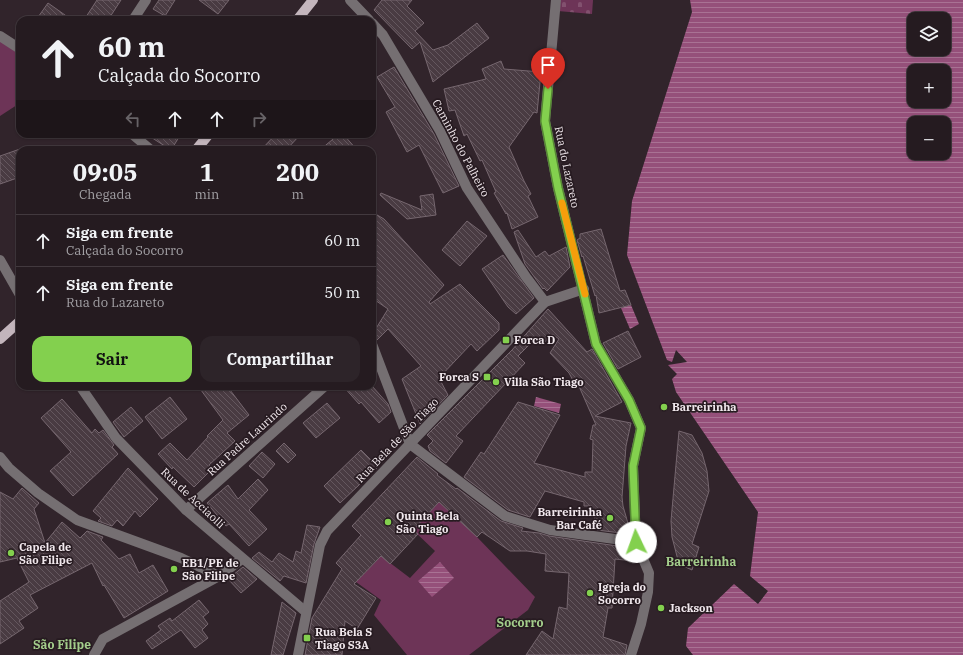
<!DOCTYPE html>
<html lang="pt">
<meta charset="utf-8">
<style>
:root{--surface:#251b20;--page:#2d2429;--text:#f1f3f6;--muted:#a3a1a5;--line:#42393e;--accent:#83d04e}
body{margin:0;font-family:"IBM Plex Serif",serif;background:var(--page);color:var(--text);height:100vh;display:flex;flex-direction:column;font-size:15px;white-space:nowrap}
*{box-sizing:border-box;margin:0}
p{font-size:13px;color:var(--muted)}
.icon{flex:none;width:22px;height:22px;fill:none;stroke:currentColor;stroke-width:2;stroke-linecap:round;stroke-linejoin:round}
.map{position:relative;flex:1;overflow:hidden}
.side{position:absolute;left:16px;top:146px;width:360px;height:244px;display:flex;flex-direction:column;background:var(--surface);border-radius:12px;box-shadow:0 1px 3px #0004,0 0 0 1px var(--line)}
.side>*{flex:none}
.hud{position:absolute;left:16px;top:16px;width:360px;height:122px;border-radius:12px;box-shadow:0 1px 3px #0004,0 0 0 1px var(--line);background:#251b20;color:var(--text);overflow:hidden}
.fabs{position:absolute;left:907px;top:12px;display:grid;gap:8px}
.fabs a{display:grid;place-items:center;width:44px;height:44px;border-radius:8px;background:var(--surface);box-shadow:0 1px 3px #0004,0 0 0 1px var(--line);font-size:20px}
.pin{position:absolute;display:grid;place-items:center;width:34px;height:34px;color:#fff;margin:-41px -17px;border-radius:50% 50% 50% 0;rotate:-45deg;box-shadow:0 0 4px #0007}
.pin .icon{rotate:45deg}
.me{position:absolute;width:44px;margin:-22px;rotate:357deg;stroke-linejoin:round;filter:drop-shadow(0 0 3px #0008)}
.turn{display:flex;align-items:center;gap:14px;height:84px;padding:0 16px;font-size:18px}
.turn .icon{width:52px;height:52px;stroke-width:2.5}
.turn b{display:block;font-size:28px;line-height:34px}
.lanes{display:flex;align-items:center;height:38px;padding:0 16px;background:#0003;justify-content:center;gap:20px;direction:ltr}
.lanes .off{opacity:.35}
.eta{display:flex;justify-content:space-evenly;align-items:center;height:68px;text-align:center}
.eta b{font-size:24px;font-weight:700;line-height:28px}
.action{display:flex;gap:8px;margin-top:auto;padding:8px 16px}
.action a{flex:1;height:46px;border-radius:12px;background:var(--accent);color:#111;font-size:16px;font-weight:700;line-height:46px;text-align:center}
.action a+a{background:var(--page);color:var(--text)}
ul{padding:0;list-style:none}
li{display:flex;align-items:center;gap:12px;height:52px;padding:0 16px;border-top:1px solid var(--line)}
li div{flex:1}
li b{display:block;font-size:15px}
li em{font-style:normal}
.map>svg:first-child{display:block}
.grass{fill:#6d3457}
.cemetery{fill:url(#cemetery-stones)}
.water{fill:url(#water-rules);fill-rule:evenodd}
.building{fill:url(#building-back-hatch);stroke:#76676f}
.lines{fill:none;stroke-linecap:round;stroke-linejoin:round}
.minor{stroke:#756f72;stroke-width:10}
.major{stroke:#c3b5bc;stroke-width:10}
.route-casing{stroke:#558733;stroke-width:10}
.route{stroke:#83d04e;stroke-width:7}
.slow{stroke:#f59e0b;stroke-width:7}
.poi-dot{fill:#83d04e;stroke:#271b21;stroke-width:1.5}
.labels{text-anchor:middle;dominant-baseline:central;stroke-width:3.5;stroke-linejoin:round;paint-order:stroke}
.street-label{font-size:11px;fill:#f1e8ed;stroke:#271b21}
.poi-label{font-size:11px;font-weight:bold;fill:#f1e8ed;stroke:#271b21;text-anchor:start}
.neighbourhood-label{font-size:12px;font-weight:bold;fill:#a3cd8b;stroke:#271b21}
</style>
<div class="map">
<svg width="963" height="655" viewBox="0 0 963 655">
<defs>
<pattern id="cemetery-stones" width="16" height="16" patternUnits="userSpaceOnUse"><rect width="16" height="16" fill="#6d3457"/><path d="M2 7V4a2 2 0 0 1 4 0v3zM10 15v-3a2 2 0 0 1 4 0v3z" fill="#82516f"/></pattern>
<pattern id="water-rules" width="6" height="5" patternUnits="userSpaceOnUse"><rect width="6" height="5" fill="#95507a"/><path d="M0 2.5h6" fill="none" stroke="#a97294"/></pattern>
<pattern id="building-back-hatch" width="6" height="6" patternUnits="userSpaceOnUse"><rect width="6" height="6" fill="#493b42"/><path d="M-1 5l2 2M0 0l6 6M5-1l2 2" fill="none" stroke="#64575e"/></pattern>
</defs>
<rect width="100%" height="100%" fill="#31242b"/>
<g class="grass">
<path d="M0,41L20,55V103L0,116Z"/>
<path d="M439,502L477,537L535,597L528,610L469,655H407L374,615L381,600L356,582L381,556L410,578L435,551L413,530Z"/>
</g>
<path class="cemetery" d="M559,0H593L592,14L558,11Z"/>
<g class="water">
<path d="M690,0H963V655H693L686,646L688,628L734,584L758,604L768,591L750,576L758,512L676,392L672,379L677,374L668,365L687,362L676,350L672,362L667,360L627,255L632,201L692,12ZM914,19H944V49H914ZM914,71H944V101H914ZM914,123H944V153H914Z"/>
<path d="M631,305L639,324L630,329L621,308Z"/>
<path d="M536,397L561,404L559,413L534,406Z"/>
<path d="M440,562L454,578L432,597L418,581Z"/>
</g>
<g class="building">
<path d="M97,0H121L108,20H84Z"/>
<path d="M159,0H175L165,16L153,9Z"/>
<path d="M199,0H229L218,14Z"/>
<path d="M382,0H412L407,6L424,23L415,31L433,50L448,45L477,23L489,38L433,82L420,42L412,49L374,10Z"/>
<path d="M48,3L72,20H36Z"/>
<path d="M501,61L504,69L541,72L537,113L534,112L509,147L524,181L531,194L528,196L538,217L512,229L507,213L506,214L494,193L496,192L482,160L480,161L467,134L464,136L455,110L449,111L444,89L486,79L482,69Z"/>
<path d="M394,67L434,134L459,186L443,193L419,145L407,152L386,112L395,107L377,77Z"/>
<path d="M146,134H181L171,150Z"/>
<path d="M276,134H301L286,150H261Z"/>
<path d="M339,134H343L357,150H320Z"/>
<path d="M20,149V177L0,184V156Z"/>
<path d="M381,193L422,210L420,196L433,194L436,215L407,219L380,195Z"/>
<path d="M372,212L384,219L444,285L429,302L430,304L460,284L499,323V330L477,351L471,344L439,378L448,395L420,424L402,379L421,366L388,329L377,340L372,338V335L388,309L372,298Z"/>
<path d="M467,221L487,236L460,266L442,250Z"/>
<path d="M601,229L620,291L625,290L631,305L599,313L596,295L595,296L583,256L582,257L577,240L580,238V234Z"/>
<path d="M518,230L536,257L545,251L549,256L566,247L570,267L547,291L544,288L543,289L525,264L514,232Z"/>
<path d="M503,255L534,298L516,314L508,307L482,269Z"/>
<path d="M548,309L587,352L592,349L622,402L595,416L631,423L626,446L622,497L623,506L629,527V534L597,530L592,506H584V502L545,491L530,517L508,510L464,477L481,452L484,454L518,402L560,415L534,463L585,477V472H592L593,440L590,439L593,425H596L578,384L576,386L569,373L550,353L559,339L552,334L542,345L536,338L518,356L525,363L456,436L463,441L446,463L430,451L428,446L433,441L427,435L512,350Z"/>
<path d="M628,331L641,357L618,369L603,343Z"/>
<path d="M198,386H227L249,415L227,433L235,441L209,465L212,469L194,487L173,467L172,469L158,454L170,443L187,460L208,437L207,436L223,420Z"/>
<path d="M343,386H372L388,404L391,412L379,423L361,402L359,404Z"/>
<path d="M170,397L187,419L162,439L145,417Z"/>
<path d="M62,399L92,433L95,429L99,433L103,430L114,445L112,447L118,454L73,496L50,471L71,452L41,418Z"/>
<path d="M327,403L340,418L316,438L303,423Z"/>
<path d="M131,407L143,421L124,437L113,422Z"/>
<path d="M679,431L692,435L702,453L707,471L709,491L692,544L699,547L692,570L679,564L672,537L671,521Z"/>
<path d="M284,443L296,455L288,463L276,451Z"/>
<path d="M361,450L378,467L340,503L324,486Z"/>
<path d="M262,452L275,464L263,478L249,466Z"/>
<path d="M417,457L438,474L437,475L456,489L457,488L501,521L523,528L521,531L539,533L549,536L631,548L634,554L633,561L615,559L612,608H608L603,637L627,645L625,655H526L542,631L553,639L559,607L567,609L569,573L545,571L546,554L527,551H510L482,532L477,537L439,502L413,530L418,534L390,564L381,556L354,584L376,598L357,629L345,621L342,655H305L312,618L342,569L336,563L361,535L352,526Z"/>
<path d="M128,468L158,499L140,517L135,511L123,526L117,520L112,526L98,521L101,518L93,511Z"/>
<path d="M258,479L268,490L249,510L267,529L249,546L229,524L226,526L207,503L228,485L238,499Z"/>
<path d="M22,488L39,503L34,509L45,543L62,522L80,538L87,531L103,537L101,540L119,559L130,554L139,573L153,565L168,591L124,618L104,585L103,586L92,563L30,595L38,608L19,621L24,628L0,644V601L29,582L17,558L0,562V492L13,499Z"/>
<path d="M307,525L320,527L314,544L306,583L284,576L280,581L252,558L259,552L272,562L279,553L293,562L296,551L301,553Z"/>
<path d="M243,567L257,579L241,593L228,579Z"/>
<path d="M199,600L209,612L203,617L208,624L202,630L208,638L195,648L181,630L152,649L146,641L161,630L158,626L170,618L172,621Z"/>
<path d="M282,602L296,613L283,655H271Z"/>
</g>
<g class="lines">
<g class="minor">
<path d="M350,0L369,20"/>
<path d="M556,0L545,121L558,188L596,344L629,400L641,428L633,466L636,542L649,573L648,592L641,624L631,655"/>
<path d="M133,20L146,0"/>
<path d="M372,23L383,35L440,131L467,188L526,277L545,302"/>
<path d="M0,36L20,49"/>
<path d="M132,134L151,150"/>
<path d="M0,260L20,295"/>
<path d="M372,344L410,444L505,516L550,530L636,542"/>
<path d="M80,386L116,438L186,510L306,612"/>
<path d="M0,457L9,468L38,493L77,520L181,558L219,576"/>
<path d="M186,510L325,386"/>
<path d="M94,655L103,639L219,576L242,559"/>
<path d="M298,655L320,545L327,531L545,302L584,289"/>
</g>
<g class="major">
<path d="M297,20L313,0"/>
<path d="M196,150L209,134"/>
<path d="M0,339L20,321"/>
</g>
</g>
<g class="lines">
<defs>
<path id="route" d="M548,89L545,121L558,188L596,344L629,400L641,428L633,466L636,542"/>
</defs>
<use href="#route" class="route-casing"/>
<use href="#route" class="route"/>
<path class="slow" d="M562,203L585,294"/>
</g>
<g class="poi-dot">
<rect x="502" y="336" width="8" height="8" rx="2"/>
<rect x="483" y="373" width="8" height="8" rx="2"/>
<circle cx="496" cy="382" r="4"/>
<circle cx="664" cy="407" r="4"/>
<circle cx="610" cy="518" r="4"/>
<circle cx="388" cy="522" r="4"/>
<circle cx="11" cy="553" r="4"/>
<circle cx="174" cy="569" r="4"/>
<circle cx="590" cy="593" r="4"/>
<circle cx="661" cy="608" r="4"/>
<rect x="303" y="634" width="8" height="8" rx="2"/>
</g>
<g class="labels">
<g class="street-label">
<text transform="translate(461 148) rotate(62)">Caminho do Palheiro</text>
<text transform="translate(567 167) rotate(78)">Rua do Lazareto</text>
<text transform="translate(247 439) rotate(-42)">Rua Padre Laurindo</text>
<text transform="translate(397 440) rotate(-46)">Rua Bela de São Tiago</text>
<text transform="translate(193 498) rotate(43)">Rua de Acciaolli</text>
</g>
<g class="poi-label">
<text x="514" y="340">Forca D</text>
<text x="479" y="377" text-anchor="end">Forca S</text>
<text x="504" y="382">Villa São Tiago</text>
<text x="672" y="407">Barreirinha</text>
<text x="602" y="512" text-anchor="end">Barreirinha<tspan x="602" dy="13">Bar Café</tspan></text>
<text x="396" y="516">Quinta Bela<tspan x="396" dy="13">São Tiago</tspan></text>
<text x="19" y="547">Capela de<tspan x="19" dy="13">São Filipe</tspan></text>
<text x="182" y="563">EB1/PE de<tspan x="182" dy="13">São Filipe</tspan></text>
<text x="598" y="587">Igreja do<tspan x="598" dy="13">Socorro</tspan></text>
<text x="669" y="608">Jackson</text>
<text x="315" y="632">Rua Bela S<tspan x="315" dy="13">Tiago S3A</tspan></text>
</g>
<g class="neighbourhood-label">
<text x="701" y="561">Barreirinha</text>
<text x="520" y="622">Socorro</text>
<text x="62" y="644">São Filipe</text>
</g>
</g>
</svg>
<div class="fabs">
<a><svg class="icon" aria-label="layers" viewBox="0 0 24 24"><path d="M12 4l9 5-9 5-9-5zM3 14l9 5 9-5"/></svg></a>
<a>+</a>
<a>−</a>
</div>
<div class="pin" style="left:548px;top:89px;background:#d93025"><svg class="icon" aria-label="arrive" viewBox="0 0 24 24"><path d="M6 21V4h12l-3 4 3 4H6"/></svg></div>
<svg class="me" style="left:636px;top:542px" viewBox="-20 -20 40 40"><circle r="19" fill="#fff"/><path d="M0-13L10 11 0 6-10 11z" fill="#83d04e"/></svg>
<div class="hud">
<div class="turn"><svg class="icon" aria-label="ahead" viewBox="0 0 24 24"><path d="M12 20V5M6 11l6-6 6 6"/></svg><div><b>60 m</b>Calçada do Socorro</div></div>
<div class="lanes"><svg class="icon off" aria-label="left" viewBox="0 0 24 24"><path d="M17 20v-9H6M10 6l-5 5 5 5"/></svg><svg class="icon" aria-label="ahead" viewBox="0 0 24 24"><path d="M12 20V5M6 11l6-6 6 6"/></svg><svg class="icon" aria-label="ahead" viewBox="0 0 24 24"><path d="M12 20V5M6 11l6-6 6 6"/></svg><svg class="icon off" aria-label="right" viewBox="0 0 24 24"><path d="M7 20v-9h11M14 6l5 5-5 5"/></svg></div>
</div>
<section class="side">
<div class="eta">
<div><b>09:05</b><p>Chegada</p></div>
<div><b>1</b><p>min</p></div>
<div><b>200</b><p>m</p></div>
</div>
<ul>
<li><svg class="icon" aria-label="ahead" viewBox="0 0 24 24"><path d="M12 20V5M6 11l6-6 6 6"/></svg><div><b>Siga em frente</b><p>Calçada do Socorro</p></div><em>60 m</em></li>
<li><svg class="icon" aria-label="ahead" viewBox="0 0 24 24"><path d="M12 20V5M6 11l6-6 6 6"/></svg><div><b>Siga em frente</b><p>Rua do Lazareto</p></div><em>50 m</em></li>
</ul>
<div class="action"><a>Sair</a><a>Compartilhar</a></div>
</section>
</div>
